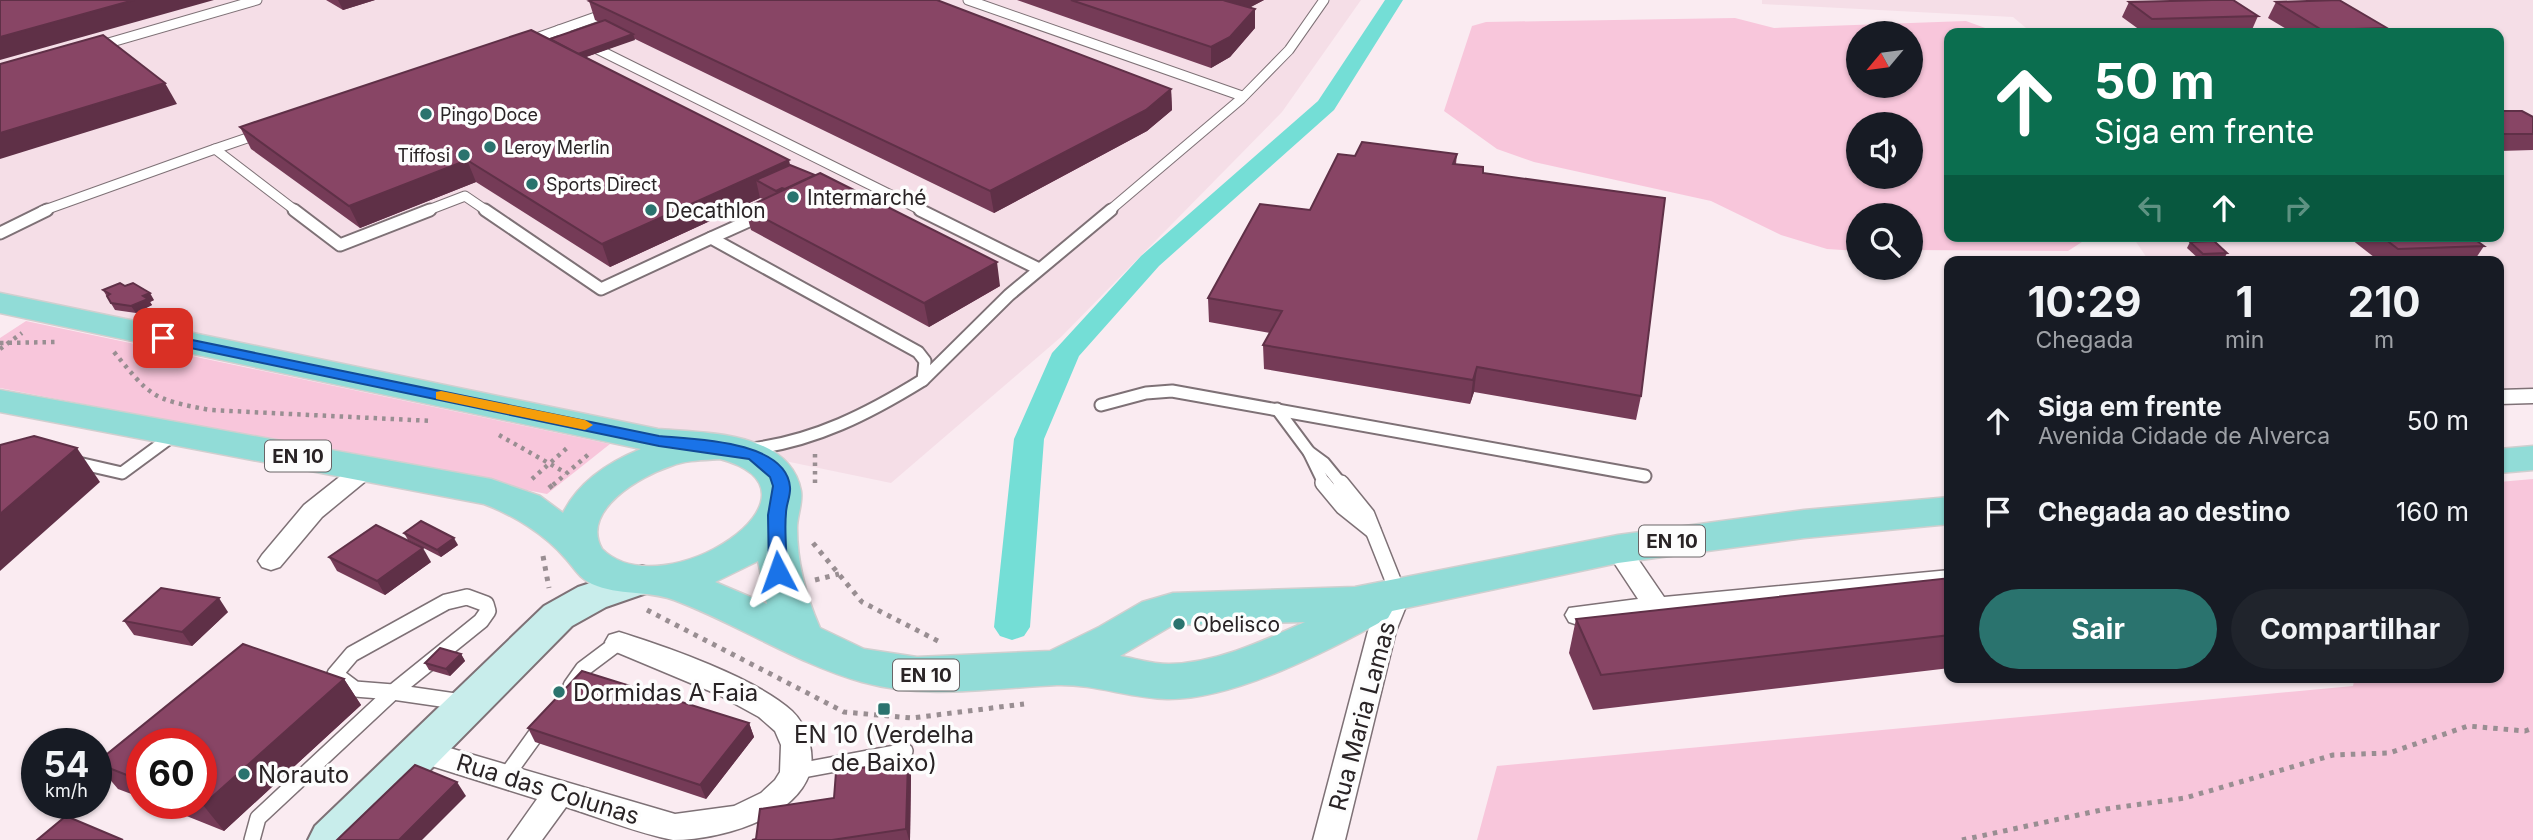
<!DOCTYPE html>
<html lang="pt">
<meta charset="utf-8">
<style>
:root{--surface:#171b24;--page:#20242c;--text:#f1f3f6;--muted:#9ea1a6;--accent:#2a736e}
body{margin:0;font-family:Inter,sans-serif;background:var(--page);color:var(--text);height:100vh;display:flex;flex-direction:column;font-size:26px;white-space:nowrap}
*{box-sizing:border-box;margin:0}
p{font-size:23px;color:var(--muted)}
.icon{flex:none;width:38px;height:38px;fill:none;stroke:currentColor;stroke-width:2;stroke-linecap:round;stroke-linejoin:round}
.map{position:relative;flex:1;overflow:hidden}
.panel{position:absolute;left:1944px;top:256px;width:560px;height:427px;display:flex;flex-direction:column;background:var(--surface);border-radius:14px;box-shadow:0 2px 5px #0004}
.panel>*{flex:none}
.guide{position:absolute;left:1944px;top:28px;width:560px;height:214px;border-radius:14px;box-shadow:0 2px 5px #0004;background:#0b6e4f;color:#fff;overflow:hidden}
.needle{width:46px;rotate:241deg}
.controls{position:absolute;left:1846px;top:21px;display:grid;gap:14px}
.controls a{display:grid;place-items:center;width:77px;height:77px;border-radius:50%;background:var(--surface);box-shadow:0 2px 5px #0004;font-size:35px}
.speed{position:absolute;left:21px;top:728px;display:flex;gap:14px;font-size:35px;font-weight:700;text-align:center}
.speed>*{display:grid;place-content:center;width:91px;height:91px;border-radius:50%;background:var(--surface);box-shadow:0 2px 5px #0004;line-height:1}
.speed small{font-size:18px;font-weight:400}
.speed .limit{border:10px solid #d22;background:#fff;color:#111}
.pin{position:absolute;display:grid;place-items:center;width:60px;height:60px;color:#fff;margin:-30px;border-radius:14px;box-shadow:0 4px 10px #0006}
.me{position:absolute;width:77px;margin:-38px;rotate:356deg;stroke-linejoin:round;filter:drop-shadow(0 0 5px #0008)}
.turn{display:flex;align-items:center;gap:24px;height:147px;padding:0 35px;font-size:32px}
.turn .icon{width:91px;height:91px;stroke-width:2.5}
.turn b{display:block;font-size:49px;line-height:60px}
.lanes{display:flex;align-items:center;height:66px;padding:0 35px;background:#0003;justify-content:center;gap:35px;direction:ltr}
.lanes .off{opacity:.35}
.eta{display:flex;justify-content:space-evenly;align-items:center;height:119px;text-align:center}
.eta b{font-size:42px;font-weight:700;line-height:49px}
.primary-button{display:flex;gap:14px;margin-top:auto;padding:14px 35px}
.primary-button a{flex:1;height:80px;border-radius:42px;background:var(--accent);color:#fff;font-size:28px;font-weight:700;line-height:80px;text-align:center}
.primary-button a+a{background:var(--page);color:var(--text)}
ul{padding:0;list-style:none}
li{display:flex;align-items:center;gap:21px;height:91px;padding:0 35px}
li div{flex:1}
li b{display:block;font-size:26px}
li em{font-style:normal}
.map>svg:first-child{display:block}
.built{fill:#f5dee7}
.green{fill:#f8c6db;fill-rule:evenodd}
.lines{fill:none;stroke-linecap:round;stroke-linejoin:round}
.canal{fill:#74ded6;fill-rule:evenodd}
.lane-far2-casing{stroke:#7e7176;stroke-width:11}
.lane-far1-casing{stroke:#7e7176;stroke-width:15}
.lane-casing{stroke:#7e7176;stroke-width:18}
.street-casing{stroke:#7e7176;stroke-width:3}
.secondary-casing{stroke:#7e7176;stroke-width:4}
.primary-casing{stroke:#d0cfcf;stroke-width:3}
.path-far1{stroke:#998e92;stroke-width:4.5;stroke-dasharray:3.5 5;stroke-linecap:butt}
.path{stroke:#998e92;stroke-width:5;stroke-dasharray:4.5 6;stroke-linecap:butt}
.lane-far2{stroke:#fff;stroke-width:9}
.lane-far1{stroke:#fff;stroke-width:11}
.lane{stroke:#fff;stroke-width:15}
.street{fill:#fff;fill-rule:evenodd}
.secondary{fill:#c8edeb;fill-rule:evenodd}
.primary{fill:#91dcd7;fill-rule:evenodd}
.wall{fill:#753b57}
.shaded-wall{fill:#5f3047}
.building{fill:#884565;stroke:#5f3047;stroke-width:2}
.route{fill:#1a73e8;stroke:#114b97;stroke-width:2}
.slow{fill:#f59e0b}
.poi-dot{fill:#2a736e;stroke:#fdfdfd;stroke-width:2.5}
.labels{text-anchor:middle;dominant-baseline:central;stroke-width:7;stroke-linejoin:round;paint-order:stroke}
.far-poi-label{font-size:18px;fill:#292325;stroke:#fdfdfd;text-anchor:start}
.shield{fill:#fdfdfd;stroke:#696466;stroke-width:2}
.shield-label{font-size:19px;font-weight:bold;fill:#292325}
.poi-label{font-size:21px;fill:#292325;stroke:#fdfdfd;text-anchor:start}
.near-poi-label{font-size:24px;fill:#292325;stroke:#fdfdfd;text-anchor:start}
.near-street-label{font-size:24px;fill:#292325;stroke:#fdfdfd}
</style>
<div class="map">
<svg width="2533" height="840" viewBox="0 0 2533 840">
<rect width="100%" height="100%" fill="#faebf1"/>
<g class="built">
<path d="M0,0H1361L1282,112L1061,337L891,483L15,301L0,293Z"/>
<path d="M1762,0H2533V396L2499,397V261H2149L2132,236H2499V33H2032L2013,17L1762,4Z"/>
</g>
<g class="green">
<path d="M1735,18L1774,28L1966,21L1999,33H1950V236H2078L2085,240L2068,251L1911,250V215H1858V251L1827,249L1781,235L1711,201L1534,162L1497,149L1444,111L1472,26L1486,22ZM1858,33H1911V86H1858ZM1858,124H1911V177H1858Z"/>
<path d="M26,321L610,444L547,494L0,388V338Z"/>
<path d="M2533,479V840H1477L1497,766L2353,686L2355,677H2499V482Z"/>
</g>
<g class="lines">
<path class="canal" d="M1385,0H1403L1334,110L1159,266L1079,356L1044,439L1030,627L1024,636L1012,640L1000,636L994,627L1014,439L1052,353L1141,256L1318,101Z"/>
<defs>
<g id="lane-far2">
<path d="M968,0L1242,96"/>
<path d="M559,30L923,211"/>
<path d="M528,41L610,12"/>
<path d="M98,46L257,0"/>
<path d="M215,149L259,134"/>
<path d="M42,211L215,149L296,211"/>
<path d="M426,211L465,196L487,211"/>
<path d="M1109,211L1241,99L1289,50L1324,0"/>
</g>
<g id="lane-far1">
<path d="M294,210L340,245L430,210"/>
<path d="M485,210L601,289L711,238L918,352L925,361L923,380C868,414 815,441 751,449"/>
<path d="M920,210L1039,269"/>
<path d="M0,233L47,210"/>
<path d="M711,238L762,215"/>
<path d="M923,380L1009,295L1111,210"/>
<path d="M1101,405L1146,393L1172,391L1645,476"/>
<path d="M1277,409L1309,452L1324,463L1342,485"/>
<path d="M1309,452L1325,485"/>
<path d="M74,462L122,473L175,434"/>
</g>
<g id="lane">
<path d="M1323,483L1343,507L1373,531"/>
<path d="M1341,483L1367,515L1398,593"/>
<path d="M467,597L486,604L488,611L481,621L393,692L355,689L335,674L352,654L446,602Z"/>
<path d="M571,686L583,669L619,642"/>
<path d="M393,692L462,702"/>
<path d="M798,771L905,751"/>
<path d="M506,776L542,726"/>
<path d="M252,840L258,818L393,692"/>
</g>
<g id="street">
<path d="M2533,389V403L2499,404V390Z"/>
<path d="M365,461L373,463L377,469L373,475L322,517L280,567L271,570L262,567L258,561L262,555L304,505L357,463Z"/>
<path d="M1618,540L1627,543L1664,597L1950,570V588L1578,625L1569,622L1565,615L1569,608L1638,599L1605,549L1609,543Z"/>
<path d="M1398,584L1407,587L1411,594L1396,631L1345,840H1313L1368,631L1389,587Z"/>
<path d="M619,632C667,647 756,678 792,711C808,726 816,755 809,775C792,820 718,840 673,840C637,833 601,818 566,807L542,840H508L537,799L409,759L404,751L409,743L419,739L675,814L734,806L761,793L775,780L780,772L781,745L775,731L759,717L719,695L609,649L605,642L609,635Z"/>
</g>
<path id="secondary" d="M642,566L655,570L661,580L655,590L606,607L572,626L361,840H308L315,826L544,606L578,587Z"/>
<g id="primary">
<path d="M0,293L658,429C704,433 790,431 801,491C803,503 797,516 797,528C797,564 806,596 820,628L864,649L917,657L1050,651L1099,627L1142,602L1173,593L1355,587L1618,535L1804,510L1950,497V524L1804,538L1618,563L1392,611L1388,618C1330,650 1234,700 1167,699C1130,698 1094,684 1057,685C992,688 926,700 862,682C797,664 738,624 674,600C648,590 619,596 592,584C579,578 575,569 566,559C545,534 513,515 484,504L0,412V390L491,479L540,496L563,513C579,481 609,462 641,449L0,313ZM720,459C843,492 663,610 602,549C580,510 641,476 671,466C686,460 704,460 720,459ZM758,561L767,604L715,582ZM1305,622C1263,641 1216,663 1169,664C1153,664 1137,659 1120,656L1173,625Z"/>
<path d="M2533,446V470L2499,473V449Z"/>
</g>
</defs>
<use href="#lane-far2" class="lane-far2-casing"/>
<use href="#lane-far1" class="lane-far1-casing"/>
<use href="#lane" class="lane-casing"/>
<use href="#street" class="street-casing"/>
<use href="#secondary" class="secondary-casing"/>
<use href="#primary" class="primary-casing"/>
<g class="path-far1">
<path d="M0,343L58,342"/>
<path d="M0,349L22,333"/>
<path d="M114,352C151,397 151,399 210,410L433,421"/>
<path d="M499,435L566,473"/>
<path d="M815,454V483"/>
<path d="M532,479L567,448"/>
<path d="M553,485L590,453"/>
</g>
<g class="path">
<path d="M549,488L555,483"/>
<path d="M813,543L862,602L938,641"/>
<path d="M543,556L549,588"/>
<path d="M815,580L839,574"/>
<path d="M647,610L844,712L912,718L1024,704"/>
<path d="M1962,840L2106,809L2185,798L2333,755L2389,753L2468,726L2525,731L2533,728"/>
</g>
<use href="#lane-far2" class="lane-far2"/>
<use href="#lane-far1" class="lane-far1"/>
<use href="#lane" class="lane"/>
<use href="#street" class="street"/>
<use href="#secondary" class="secondary"/>
<use href="#primary" class="primary"/>
</g>
<g class="wall">
<path d="M326,0H375L343,10Z"/>
<path d="M1017,0H1264L1250,7L1255,9V28L1230,57L1211,68Z"/>
<path d="M589,1L1171,89L1172,110L1147,131L994,213L635,39L586,57L790,165L1000,286L929,327L751,230L745,208L763,199L760,198L610,267L476,182L360,228L251,149L240,127L550,39L599,22L595,20Z"/>
<path d="M2129,2L2258,16L2251,32L2144,33L2122,17Z"/>
<path d="M2276,2L2387,28L2384,33H2293L2268,18Z"/>
<path d="M2499,111L2533,117V150L2499,151Z"/>
<path d="M1457,154L1456,164L1483,173L1641,396L1636,420L1474,392L1470,404L1264,369L1263,345L1270,333L1209,322L1208,298L1310,210L1355,156Z"/>
<path d="M2347,236H2470L2484,246L2474,261H2379Z"/>
<path d="M2190,242L2227,253L2224,259L2200,260L2187,248Z"/>
<path d="M103,290L154,300L150,302L152,305L136,313L115,310Z"/>
<path d="M404,533L458,545L441,557L408,540Z"/>
<path d="M329,557L431,562L385,595L337,571Z"/>
<path d="M1950,578V668L1593,710L1569,653L1576,619Z"/>
<path d="M228,612L192,646L134,635L124,621Z"/>
<path d="M243,644L344,679L361,705L224,831L154,803H201V744H142V798L118,789L96,763Z"/>
<path d="M461,654L465,661L450,676L429,670L425,663Z"/>
<path d="M2240,677H2273L2243,681Z"/>
<path d="M749,723L754,737L706,799L535,742L528,728Z"/>
<path d="M908,761L911,775L910,840H752L756,839L834,798Z"/>
</g>
<g class="shaded-wall">
<path d="M134,0H214L0,60V37Z"/>
<path d="M338,0H375L343,10Z"/>
<path d="M1228,0H1264L1227,20Z"/>
<path d="M1255,9V28L1230,57L1211,68V47Z"/>
<path d="M633,34L635,40L566,64L564,59Z"/>
<path d="M165,83L177,104L0,159V133Z"/>
<path d="M1171,89L1172,110L1147,131L994,213L990,191Z"/>
<path d="M467,160L476,182L360,228L349,206Z"/>
<path d="M789,160L794,182L782,188L786,205L781,208L776,191L756,180L760,198L610,267L602,244Z"/>
<path d="M997,262L1000,286L929,327L924,303Z"/>
<path d="M150,293L154,300L150,302L152,305L136,313L131,306L143,296Z"/>
<path d="M1477,367L1474,392L1470,404L1473,380Z"/>
<path d="M77,448L100,482L0,571V514Z"/>
<path d="M454,538L458,545L441,557L437,550Z"/>
<path d="M423,548L431,562L385,595L377,581Z"/>
<path d="M219,598L228,612L192,646L182,632Z"/>
<path d="M461,654L465,661L450,676L446,669Z"/>
<path d="M344,679L361,705L224,831L203,805Z"/>
<path d="M749,723L754,737L706,799L700,785Z"/>
<path d="M908,761L911,775L910,840H909L906,829Z"/>
<path d="M457,782L466,796L422,840H399Z"/>
</g>
<g class="building">
<path d="M0,0H134L0,37Z"/>
<path d="M592,0H937L1171,89L1146,110L990,191L589,1Z"/>
<path d="M1071,0H1228L1226,1L1255,9L1230,37L1211,47Z"/>
<path d="M2212,0H2233L2258,16L2152,19L2129,2Z"/>
<path d="M2339,0L2387,28L2322,30L2276,2Z"/>
<path d="M605,20L633,34L578,54L550,39Z"/>
<path d="M531,30L789,160L602,244L467,160L349,206L240,127Z"/>
<path d="M103,35L165,83L0,133V64Z"/>
<path d="M2499,111H2522L2533,117V134H2499Z"/>
<path d="M1362,142L1457,154L1453,164L1483,167V173L1665,198L1641,396L1477,367L1473,380L1263,345L1282,311L1208,298L1260,204L1310,210L1338,154L1355,156Z"/>
<path d="M790,165L815,175L785,189L782,188L776,191L756,180Z"/>
<path d="M820,173L997,262L924,303L745,208Z"/>
<path d="M2381,236H2470L2484,246L2398,249Z"/>
<path d="M2214,241L2227,253L2203,254L2190,242Z"/>
<path d="M120,283L125,286L133,283L150,293L143,296L148,299L131,306L111,303L107,296L110,294L103,290Z"/>
<path d="M34,436L77,448L0,514V445Z"/>
<path d="M421,521L454,538L437,550L404,533Z"/>
<path d="M376,525L423,548L377,581L329,557Z"/>
<path d="M1950,578V635L1601,675L1576,619Z"/>
<path d="M161,588L219,598L182,632L124,621Z"/>
<path d="M243,644L344,679L203,805L198,803H201V744H142V781L96,763Z"/>
<path d="M440,648L461,654L446,669L425,663Z"/>
<path d="M582,671L749,723L700,785L528,728Z"/>
<path d="M908,761L906,829L832,840H752L756,839L760,809L834,798L836,772Z"/>
<path d="M415,765L457,782L399,840H337Z"/>
<path d="M66,816L123,840H37Z"/>
</g>
<path class="route" d="M163,334L659,436C692,439 786,440 790,487C791,495 786,505 786,513C784,532 787,553 787,572L778,579L769,572L768,515L773,486L770,477L749,459L659,446L157,341V335Z"/>
<path class="slow" d="M441,391L585,420L593,425L585,430L436,399V392Z"/>
<g class="poi-dot">
<circle cx="426" cy="114" r="7"/>
<circle cx="490" cy="147" r="7"/>
<circle cx="464" cy="155" r="7"/>
<circle cx="532" cy="184" r="7"/>
<circle cx="793" cy="197" r="7"/>
<circle cx="651" cy="210" r="7"/>
<circle cx="1179" cy="624" r="7"/>
<circle cx="559" cy="692" r="7"/>
<rect x="877" y="702" width="14" height="14" rx="3.5"/>
<circle cx="244" cy="774" r="7"/>
</g>
<g class="labels">
<g class="far-poi-label">
<text x="440" y="114">Pingo Doce</text>
<text x="504" y="147">Leroy Merlin</text>
<text x="450" y="155" text-anchor="end">Tiffosi</text>
<text x="546" y="184">Sports Direct</text>
</g>
<g class="shield">
<rect x="265" y="440.5" width="66" height="31" rx="5"/>
<rect x="1639" y="525.5" width="66" height="31" rx="5"/>
<rect x="893" y="659.5" width="66" height="31" rx="5"/>
</g>
<g class="shield-label">
<text x="298" y="456">EN 10</text>
<text x="1672" y="541">EN 10</text>
<text x="926" y="675">EN 10</text>
</g>
<g class="poi-label">
<text x="807" y="197">Intermarché</text>
<text x="665" y="210">Decathlon</text>
<text x="1193" y="624">Obelisco</text>
</g>
<g class="near-poi-label">
<text x="573" y="692">Dormidas A Faia</text>
<text x="884" y="734" text-anchor="middle">EN 10 (Verdelha<tspan x="884" dy="28">de Baixo)</tspan></text>
<text x="258" y="774">Norauto</text>
</g>
<g class="near-street-label">
<text transform="translate(1362 716) rotate(-75)">Rua Maria Lamas</text>
<text transform="translate(548 789) rotate(17)">Rua das Colunas</text>
</g>
</g>
</svg>
<div class="controls">
<a><svg class="needle" viewBox="-14 -14 28 28"><path d="M0-13l5 13h-10z" fill="#e53935"/><path d="M0 13l5-13h-10z" fill="#9ea1a6"/></svg></a>
<a><svg class="icon" aria-label="sound" viewBox="0 0 24 24"><path d="M4 9h4l5-4v14l-5-4H4zM17 9q2 3 0 6"/></svg></a>
<a><svg class="icon" aria-label="search" viewBox="0 0 24 24"><circle cx="10" cy="10" r="6"/><path d="M15 15l6 6"/></svg></a>
</div>
<div class="speed"><div>54<small>km/h</small></div><div class="limit">60</div></div>
<div class="pin" style="left:163px;top:338px;background:#d93025"><svg class="icon" aria-label="arrive" viewBox="0 0 24 24"><path d="M6 21V4h12l-3 4 3 4H6"/></svg></div>
<svg class="me" style="left:778px;top:572px" viewBox="-20 -20 40 40"><path d="M0-17L14 15 0 8-14 15z" fill="#1a73e8" stroke="#fff" stroke-width="4"/></svg>
<div class="guide">
<div class="turn"><svg class="icon" aria-label="ahead" viewBox="0 0 24 24"><path d="M12 20V5M6 11l6-6 6 6"/></svg><div><b>50 m</b>Siga em frente</div></div>
<div class="lanes"><svg class="icon off" aria-label="left" viewBox="0 0 24 24"><path d="M17 20v-9H6M10 6l-5 5 5 5"/></svg><svg class="icon" aria-label="ahead" viewBox="0 0 24 24"><path d="M12 20V5M6 11l6-6 6 6"/></svg><svg class="icon off" aria-label="right" viewBox="0 0 24 24"><path d="M7 20v-9h11M14 6l5 5-5 5"/></svg></div>
</div>
<section class="panel">
<div class="eta">
<div><b>10:29</b><p>Chegada</p></div>
<div><b>1</b><p>min</p></div>
<div><b>210</b><p>m</p></div>
</div>
<ul>
<li><svg class="icon" aria-label="ahead" viewBox="0 0 24 24"><path d="M12 20V5M6 11l6-6 6 6"/></svg><div><b>Siga em frente</b><p>Avenida Cidade de Alverca</p></div><em>50 m</em></li>
<li><svg class="icon" aria-label="arrive" viewBox="0 0 24 24"><path d="M6 21V4h12l-3 4 3 4H6"/></svg><div><b>Chegada ao destino</b></div><em>160 m</em></li>
</ul>
<div class="primary-button"><a>Sair</a><a>Compartilhar</a></div>
</section>
</div>
